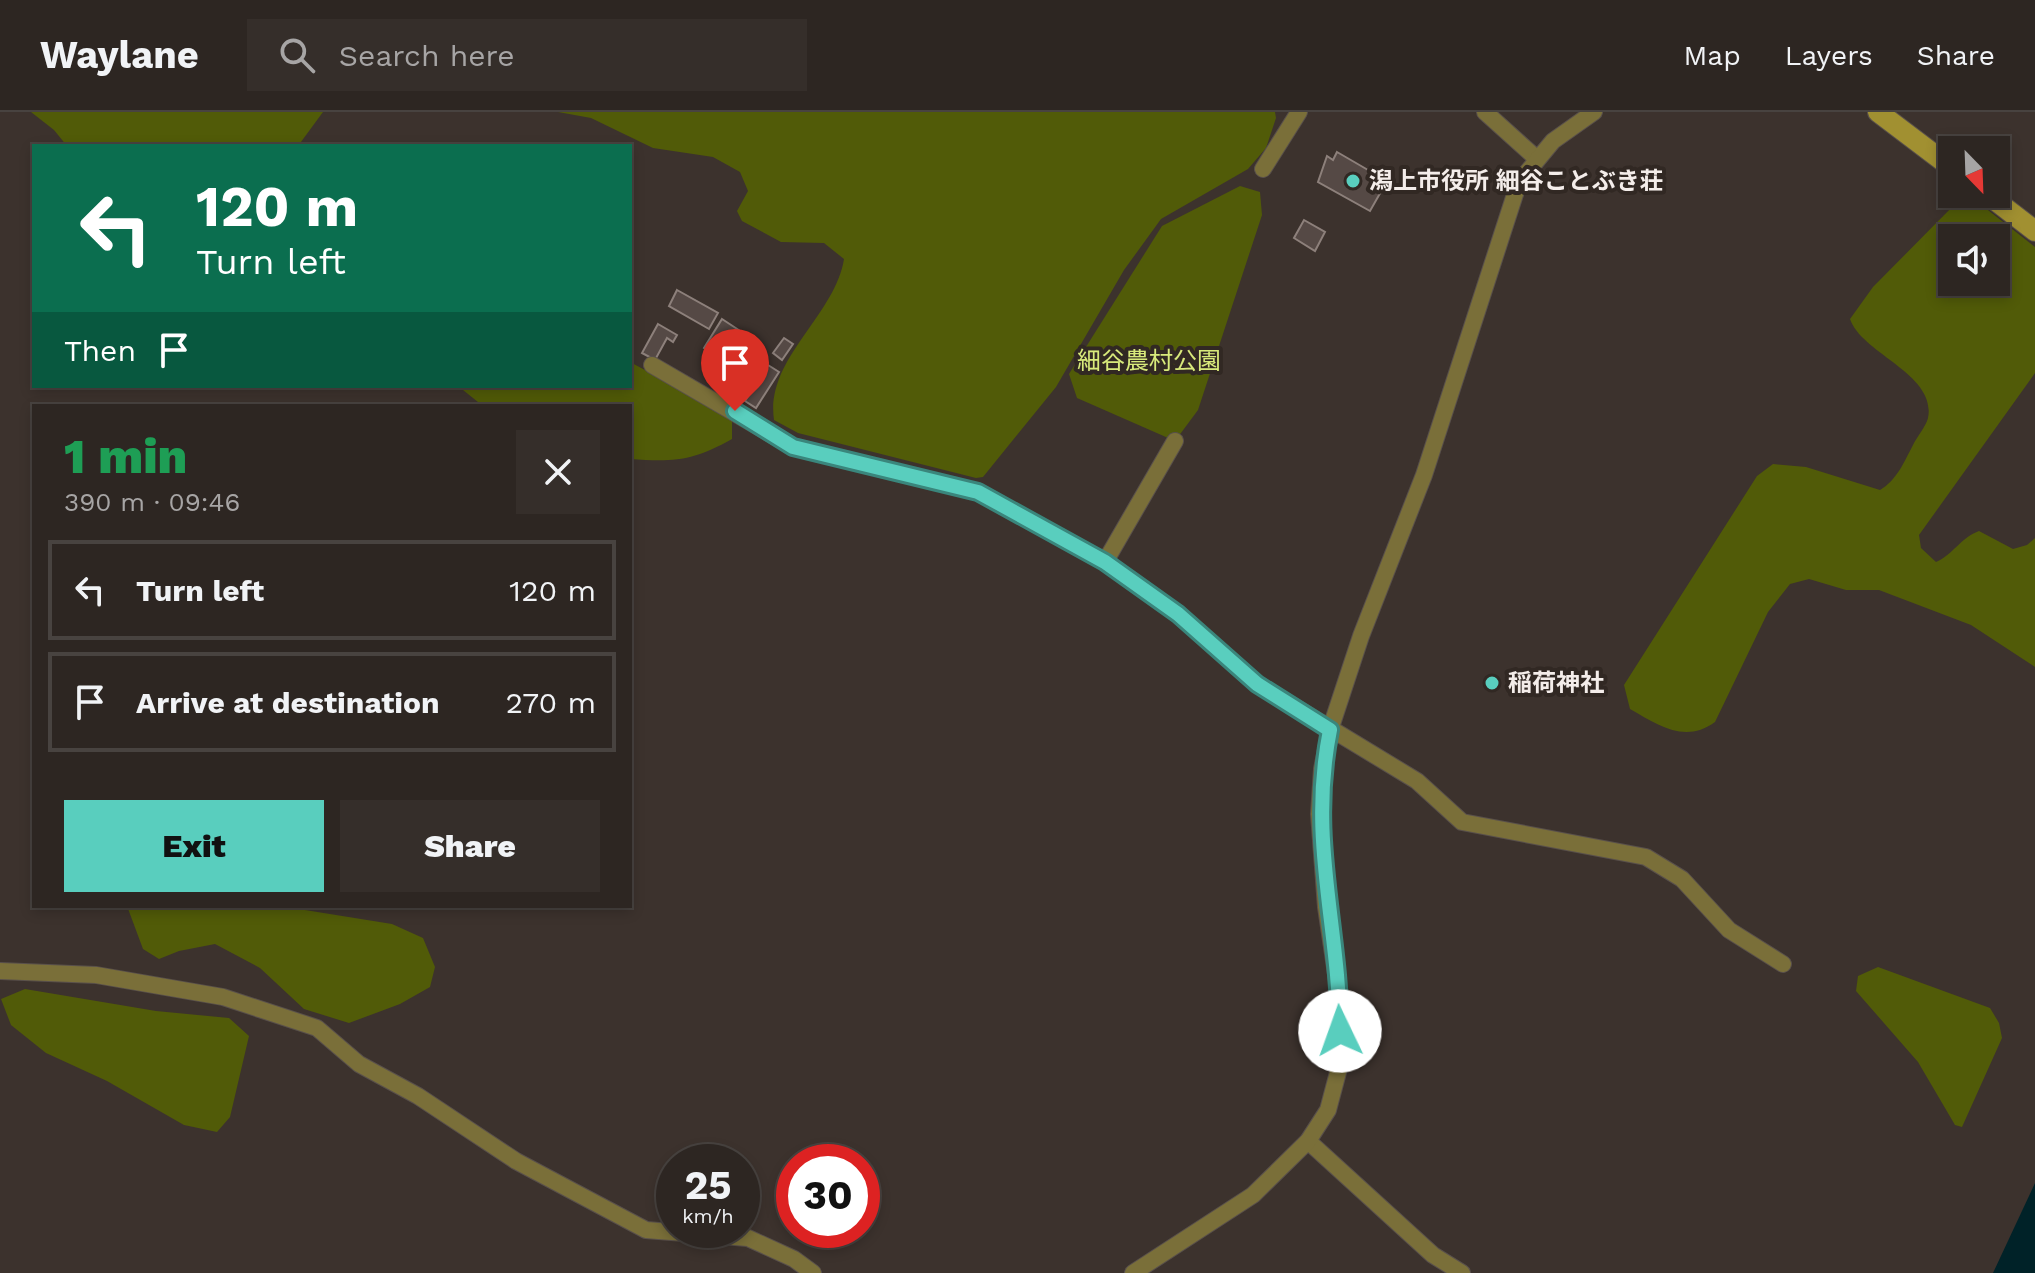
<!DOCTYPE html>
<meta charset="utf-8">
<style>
:root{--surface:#2d2622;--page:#352e2a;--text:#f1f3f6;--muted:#a7a5a5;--line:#484340;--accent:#59cebe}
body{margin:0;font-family:"Work Sans","Noto Sans JP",sans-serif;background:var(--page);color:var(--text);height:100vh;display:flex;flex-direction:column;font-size:30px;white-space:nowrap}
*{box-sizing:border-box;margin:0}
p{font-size:26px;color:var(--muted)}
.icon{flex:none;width:44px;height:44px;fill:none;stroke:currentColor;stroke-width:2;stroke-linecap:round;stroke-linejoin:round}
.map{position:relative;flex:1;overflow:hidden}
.side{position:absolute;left:32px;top:292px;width:600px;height:504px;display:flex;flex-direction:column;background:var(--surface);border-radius:0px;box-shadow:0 4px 12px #0003,0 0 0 2px var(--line)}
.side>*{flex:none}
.top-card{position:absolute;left:32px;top:32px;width:600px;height:244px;border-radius:0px;box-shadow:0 4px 12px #0003,0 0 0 2px var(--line);background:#0b6e4f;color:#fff;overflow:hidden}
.needle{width:52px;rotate:157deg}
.buttons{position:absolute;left:1938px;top:24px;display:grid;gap:16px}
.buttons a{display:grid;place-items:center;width:72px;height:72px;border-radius:0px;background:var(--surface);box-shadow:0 4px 12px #0003,0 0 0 2px var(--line);font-size:40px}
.speed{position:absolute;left:656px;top:1032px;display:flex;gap:16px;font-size:40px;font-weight:700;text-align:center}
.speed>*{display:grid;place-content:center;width:104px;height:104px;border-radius:50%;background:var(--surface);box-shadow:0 4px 12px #0003,0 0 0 2px var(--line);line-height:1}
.speed small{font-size:20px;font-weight:400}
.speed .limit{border:12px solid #d22;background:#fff;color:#111}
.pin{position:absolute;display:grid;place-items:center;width:68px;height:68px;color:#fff;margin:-82px -34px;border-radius:50% 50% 50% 0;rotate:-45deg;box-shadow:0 0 8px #0007}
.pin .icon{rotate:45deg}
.me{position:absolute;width:88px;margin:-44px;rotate:357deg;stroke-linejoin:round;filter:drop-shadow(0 0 6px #0008)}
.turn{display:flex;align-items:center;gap:28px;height:168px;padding:0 32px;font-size:36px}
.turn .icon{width:104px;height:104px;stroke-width:2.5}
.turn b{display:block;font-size:56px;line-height:68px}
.then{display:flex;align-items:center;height:76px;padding:0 32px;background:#0003;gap:16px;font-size:30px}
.round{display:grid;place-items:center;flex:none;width:84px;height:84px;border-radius:0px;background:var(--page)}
.summary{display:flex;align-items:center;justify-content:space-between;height:136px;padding:0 32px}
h1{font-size:48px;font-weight:800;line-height:60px;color:#1e9e55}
.cta{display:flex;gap:16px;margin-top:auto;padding:16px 32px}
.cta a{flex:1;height:92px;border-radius:0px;background:var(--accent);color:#111;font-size:32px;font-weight:800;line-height:92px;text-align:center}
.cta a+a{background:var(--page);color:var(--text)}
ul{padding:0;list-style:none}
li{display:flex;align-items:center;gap:24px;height:100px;margin:0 16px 12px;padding:0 16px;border:4px solid var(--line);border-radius:0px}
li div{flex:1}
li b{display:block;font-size:30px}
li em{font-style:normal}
header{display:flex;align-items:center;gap:48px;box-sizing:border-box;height:112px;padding:0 40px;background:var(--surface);border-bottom:2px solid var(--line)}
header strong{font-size:38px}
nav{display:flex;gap:44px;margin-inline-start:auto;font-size:28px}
.search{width:560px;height:72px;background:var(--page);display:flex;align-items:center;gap:20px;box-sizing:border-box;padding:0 28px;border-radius:0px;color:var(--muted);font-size:30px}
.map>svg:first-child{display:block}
.green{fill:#515b08;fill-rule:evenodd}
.water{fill:#002228}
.building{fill:#554945;stroke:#8d807b;stroke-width:2}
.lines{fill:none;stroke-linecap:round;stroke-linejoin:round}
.street-casing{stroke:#59504b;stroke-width:18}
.secondary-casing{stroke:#59504b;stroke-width:22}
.street{stroke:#7a6f39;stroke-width:16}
.secondary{stroke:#a19031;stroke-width:20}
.route-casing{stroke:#3a867c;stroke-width:20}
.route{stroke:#59cebe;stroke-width:14}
.poi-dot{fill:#59cebe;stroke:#312823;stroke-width:3}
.labels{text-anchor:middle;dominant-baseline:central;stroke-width:8;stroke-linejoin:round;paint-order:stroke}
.poi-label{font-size:24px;font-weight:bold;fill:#f4edea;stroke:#312823;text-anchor:start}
.park-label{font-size:24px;fill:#d8ea7b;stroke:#312823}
</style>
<header>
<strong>Waylane</strong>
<div class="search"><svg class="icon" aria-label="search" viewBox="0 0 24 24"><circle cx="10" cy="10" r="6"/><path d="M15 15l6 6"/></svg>Search here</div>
<nav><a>Map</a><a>Layers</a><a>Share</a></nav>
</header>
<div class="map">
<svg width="2035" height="1161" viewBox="0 0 2035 1161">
<rect width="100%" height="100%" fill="#3c322d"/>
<g class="green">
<path d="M31,0H323L298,34H67L54,18Z"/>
<path d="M558,0H1275L1276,6L1266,36L1248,57L1161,107L1124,158L1056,275L983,365L976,366L798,321L774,308C765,247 835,204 844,147L824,131L781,130L742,109L737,99L748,79L740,60L713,45L653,36L591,6Z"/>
<path d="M1240,74L1260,80L1262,103L1198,298L1175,329L1077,286L1069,262L1162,114Z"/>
<path d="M1959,88L1979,91L2035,135V261L1919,423L1921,436L1936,450C1954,442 1960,426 1979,419L2013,437L2027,433L2035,426V555L1971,513L1879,478H1846L1809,467L1790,472L1768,500L1715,610C1685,632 1658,613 1630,597L1624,573L1757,364L1773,352L1806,355L1880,378C1897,368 1904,350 1913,333C1917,325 1926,314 1928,306C1937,262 1862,242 1850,207L1873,175ZM1996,126V170H1952V126Z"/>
<path d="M630,250L732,305V327C693,349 675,350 630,347V294H483L458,274H630Z"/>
<path d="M127,794H305V798L392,812L423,826L435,855L430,875L400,892L349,911L304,897L260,856L215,832L179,839L159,847L143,837Z"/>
<path d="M1878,855L1990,896L1999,911L2002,926L1962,1015L1955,1013L1918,950L1856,879L1858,864Z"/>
<path d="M25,877L156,899L229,906L249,924L230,1005L217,1020L184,1013L107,969L46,941L11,913L1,887Z"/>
</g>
<path class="water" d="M2035,1071V1161H1993Z"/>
<g class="building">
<path d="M1337,40L1387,69L1370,99L1318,70L1327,44L1333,48Z"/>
<path d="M1304,108L1325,120L1315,139L1294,126Z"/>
<path d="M677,178L718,201L709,217L669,194Z"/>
<path d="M722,207L760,232L745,256L719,239L715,244L704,236Z"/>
<path d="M658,212L677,223L673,230L667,226L655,248L642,241Z"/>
<path d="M784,226L793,232L782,248L773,241Z"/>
<path d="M768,253L779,260L756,296L745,289Z"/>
</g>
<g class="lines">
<defs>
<g id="street">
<path d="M1485,0L1536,46"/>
<path d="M1263,57L1299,0"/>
<path d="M652,253L793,335L978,380L1105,450L1178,502L1257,572L1417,669L1462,710L1646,745L1682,767L1729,818L1783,852"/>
<path d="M1105,450L1175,329"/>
<path d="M0,859L96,863L223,885L317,916L359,952L418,984L516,1049L646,1118L748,1126L794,1147L813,1161"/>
<path d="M1308,1029L1433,1143L1462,1161"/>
<path d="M1133,1161L1253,1083L1308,1029L1328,998L1341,949L1340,889L1326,795L1319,702L1322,657L1330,618L1361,524L1424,363L1519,70L1553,29L1594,0"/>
</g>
<g id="secondary">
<path d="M1878,0L1952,56"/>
<path d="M1987,82L2035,119"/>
</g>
</defs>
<use href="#street" class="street-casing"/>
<use href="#secondary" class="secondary-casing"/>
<use href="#street" class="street"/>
<use href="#secondary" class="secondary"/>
</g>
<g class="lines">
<defs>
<path id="route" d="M735,299L793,335L978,380L1105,450L1178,502L1257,572L1330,618C1308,728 1339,812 1340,919"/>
</defs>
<use href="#route" class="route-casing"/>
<use href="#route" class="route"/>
</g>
<g class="poi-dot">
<circle cx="1353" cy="69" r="8"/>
<circle cx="1492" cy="571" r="8"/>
</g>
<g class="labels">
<g class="poi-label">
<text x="1369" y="69">潟上市役所 細谷ことぶき荘</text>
<text x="1508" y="571">稲荷神社</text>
</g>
<g class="park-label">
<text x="1149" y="249">細谷農村公園</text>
</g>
</g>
</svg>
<div class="buttons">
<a><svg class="needle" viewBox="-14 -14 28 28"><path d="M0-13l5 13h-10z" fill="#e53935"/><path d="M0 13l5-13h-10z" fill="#a7a5a5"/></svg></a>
<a><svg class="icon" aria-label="sound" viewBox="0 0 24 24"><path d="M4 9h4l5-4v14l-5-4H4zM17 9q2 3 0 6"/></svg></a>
</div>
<div class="speed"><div>25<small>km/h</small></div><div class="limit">30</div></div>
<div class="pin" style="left:735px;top:299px;background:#d93025"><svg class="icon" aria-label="arrive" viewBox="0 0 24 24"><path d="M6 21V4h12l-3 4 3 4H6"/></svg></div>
<svg class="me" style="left:1340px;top:919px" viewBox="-20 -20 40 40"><circle r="19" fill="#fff"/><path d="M0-13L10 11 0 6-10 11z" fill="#59cebe"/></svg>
<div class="top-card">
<div class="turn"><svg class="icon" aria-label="left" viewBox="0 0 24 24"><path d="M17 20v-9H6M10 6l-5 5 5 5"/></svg><div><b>120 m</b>Turn left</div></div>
<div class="then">Then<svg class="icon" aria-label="arrive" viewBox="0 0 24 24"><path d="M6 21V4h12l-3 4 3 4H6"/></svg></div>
</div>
<section class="side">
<div class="summary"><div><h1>1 min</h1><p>390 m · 09:46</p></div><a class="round"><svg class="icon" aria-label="close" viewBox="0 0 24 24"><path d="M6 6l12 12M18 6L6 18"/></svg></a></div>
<ul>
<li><svg class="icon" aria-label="left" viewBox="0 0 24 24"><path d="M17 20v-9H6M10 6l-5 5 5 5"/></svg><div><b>Turn left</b></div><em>120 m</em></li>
<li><svg class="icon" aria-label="arrive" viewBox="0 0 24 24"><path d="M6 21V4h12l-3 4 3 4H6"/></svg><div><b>Arrive at destination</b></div><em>270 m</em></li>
</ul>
<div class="cta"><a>Exit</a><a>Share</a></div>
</section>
</div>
